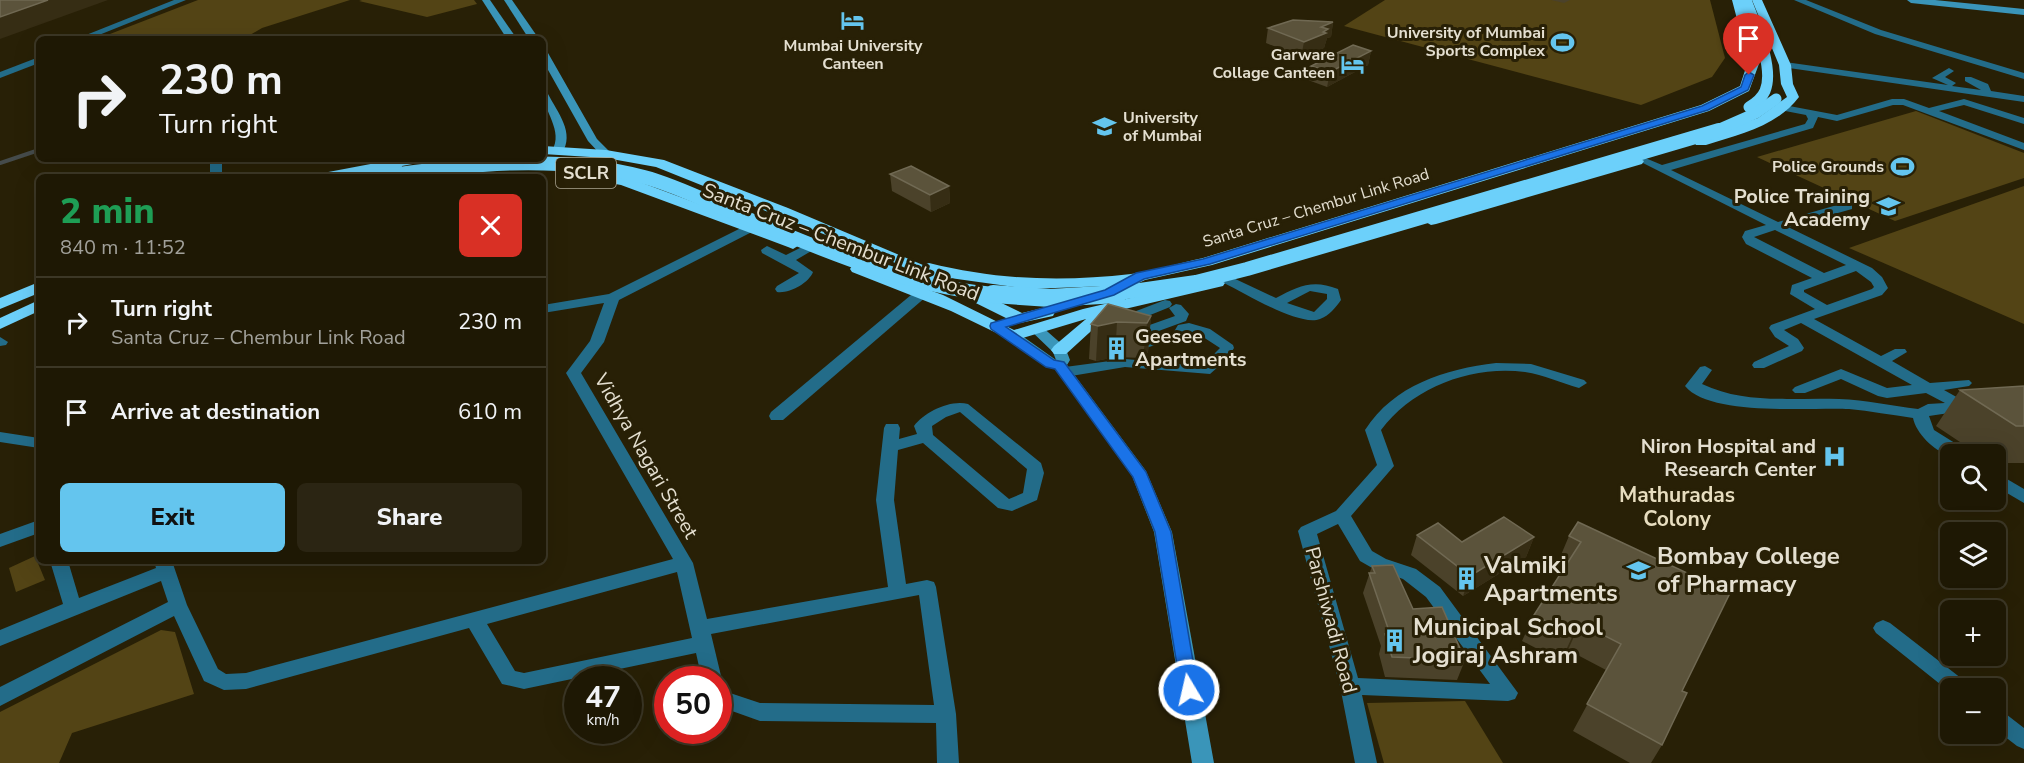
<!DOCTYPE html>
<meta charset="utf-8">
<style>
:root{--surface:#1e1804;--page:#2b2513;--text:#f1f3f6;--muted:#a1a09a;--line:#3c3726;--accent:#64c5ee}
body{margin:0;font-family:"Nunito Sans",sans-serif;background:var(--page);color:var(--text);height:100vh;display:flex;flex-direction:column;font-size:22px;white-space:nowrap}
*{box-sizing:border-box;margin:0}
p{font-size:20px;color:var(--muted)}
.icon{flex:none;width:33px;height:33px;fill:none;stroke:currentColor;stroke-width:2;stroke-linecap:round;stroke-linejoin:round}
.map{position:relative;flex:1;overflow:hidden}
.drawer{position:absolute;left:36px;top:174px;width:510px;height:390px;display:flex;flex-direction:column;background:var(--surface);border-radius:9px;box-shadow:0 6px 24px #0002,0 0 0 2px var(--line)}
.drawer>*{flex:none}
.top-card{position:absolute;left:36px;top:36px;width:510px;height:126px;border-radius:9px;box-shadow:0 6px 24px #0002,0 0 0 2px var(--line);background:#1e1804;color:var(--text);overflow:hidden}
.tools{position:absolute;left:1940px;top:444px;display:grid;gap:12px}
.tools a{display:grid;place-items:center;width:66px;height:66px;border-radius:9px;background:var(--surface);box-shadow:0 6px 24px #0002,0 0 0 2px var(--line);font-size:30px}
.speed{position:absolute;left:564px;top:666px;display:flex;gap:12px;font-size:30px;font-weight:700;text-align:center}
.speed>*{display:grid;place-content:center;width:78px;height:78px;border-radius:50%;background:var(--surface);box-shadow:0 6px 24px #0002,0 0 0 2px var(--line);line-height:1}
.speed small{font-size:15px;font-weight:400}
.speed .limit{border:9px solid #d22;background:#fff;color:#111}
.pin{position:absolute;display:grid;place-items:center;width:51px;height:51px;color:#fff;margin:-62px -26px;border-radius:50% 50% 50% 0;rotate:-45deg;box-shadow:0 0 6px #0007}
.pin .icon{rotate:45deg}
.me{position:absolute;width:66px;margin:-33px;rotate:351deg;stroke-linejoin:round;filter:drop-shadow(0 0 4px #0008)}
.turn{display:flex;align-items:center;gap:21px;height:126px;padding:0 24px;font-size:27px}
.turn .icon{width:78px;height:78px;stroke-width:2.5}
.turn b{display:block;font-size:42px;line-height:51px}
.round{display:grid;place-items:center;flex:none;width:63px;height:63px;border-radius:9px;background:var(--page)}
.overview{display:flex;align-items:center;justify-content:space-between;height:102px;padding:0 24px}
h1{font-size:36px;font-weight:800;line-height:45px;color:#1e9e55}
.cta{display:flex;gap:12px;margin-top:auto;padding:12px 24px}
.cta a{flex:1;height:69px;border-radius:9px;background:var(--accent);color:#111;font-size:24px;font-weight:800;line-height:69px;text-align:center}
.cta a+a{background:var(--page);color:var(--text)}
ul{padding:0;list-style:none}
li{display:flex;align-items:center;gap:18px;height:90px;padding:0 24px;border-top:2px solid var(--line)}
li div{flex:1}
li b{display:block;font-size:22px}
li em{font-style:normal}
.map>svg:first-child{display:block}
.green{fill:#534415}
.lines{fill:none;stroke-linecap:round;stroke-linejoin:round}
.stream{stroke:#454b4b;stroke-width:4}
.street{fill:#236c89;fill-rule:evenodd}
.secondary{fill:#3a95b9;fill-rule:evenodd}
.highway{fill:#6cd0fa;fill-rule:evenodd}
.highway-bridge-far2{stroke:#6cd0fa;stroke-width:11}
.highway-bridge-far1{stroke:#6cd0fa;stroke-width:14}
.highway-bridge{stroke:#6cd0fa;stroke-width:18}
.wall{fill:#4b422a}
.shaded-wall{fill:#362d14}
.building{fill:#5b533b;stroke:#706953;stroke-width:1.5}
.route{fill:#1a73e8;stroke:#114b97;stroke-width:1.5}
.labels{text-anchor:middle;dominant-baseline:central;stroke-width:6;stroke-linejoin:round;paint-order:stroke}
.far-poi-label{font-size:16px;font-weight:bold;fill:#e4dfd0;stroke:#282006;text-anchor:end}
.far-street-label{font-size:16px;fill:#e4dfd0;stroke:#282006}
.shield{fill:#282006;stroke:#aca693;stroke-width:1.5}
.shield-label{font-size:18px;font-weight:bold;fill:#e4dfd0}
.poi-label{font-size:20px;font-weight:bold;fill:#e4dfd0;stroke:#282006;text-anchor:end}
.street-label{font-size:20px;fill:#e4dfd0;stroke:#282006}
.neighbourhood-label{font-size:21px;font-weight:bold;fill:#e7ddbf;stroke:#282006}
.near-poi-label{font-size:24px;font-weight:bold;fill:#e4dfd0;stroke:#282006;text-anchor:start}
</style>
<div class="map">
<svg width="2024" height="763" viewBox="0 0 2024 763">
<rect width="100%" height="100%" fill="#282006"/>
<g class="green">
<path d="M198,0H350L262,28L243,39H97Z"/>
<path d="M362,0H474L477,4L427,17L359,1Z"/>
<path d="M1385,0H1710L1725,58L1712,77L1641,105L1344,26Z"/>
<path d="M1916,111L2024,153V178L1895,221L1757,157Z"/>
<path d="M2024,186V324L1849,248Z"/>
<path d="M35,556L45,580L16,592L9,568Z"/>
<path d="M161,630L175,632L194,694L72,733L59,763H0V712Z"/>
<path d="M1465,701L1503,763H1384L1367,703Z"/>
</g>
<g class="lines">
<path class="stream" d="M0,163L39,150"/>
<g class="street">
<path d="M174,0H186L89,39H76Z"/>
<path d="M1794,0H1806L1881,30L2024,73V79L1875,34Z"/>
<path d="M39,57V63L0,78V72Z"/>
<path d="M1785,62L1948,85L1932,78L1949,68L1954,71L1945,77L1956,83L1952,86L1981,90L1965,81V77H1971L1988,84L1991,91L2024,96V102L1782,67V63Z"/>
<path d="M1892,99H1904L1929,108L1964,99L2024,118V124L1964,105L1939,111L2024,143V150L1903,105H1893L1837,121L1818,117L1813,128L1671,170L1778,222L1844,203H1852V209L1788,227L1872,268L1882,277L1888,288L1882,295L1814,319L1881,356L1895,349H1905L1907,352L1892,361L1930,383L1969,380L1972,383L1969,386L1944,390L1969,404L1972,407L1969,410L1929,416L1934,430L1966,450L1968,454C1962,454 1953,456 1949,455C1934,451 1916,433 1913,418C1892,415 1870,411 1849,409C1812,407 1710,417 1685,386L1700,367L1705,366L1712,370L1702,384C1746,405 1793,397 1839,399C1866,400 1892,406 1918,409L1928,404L1945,403L1926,393L1887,398L1878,396L1841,379L1805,393H1795L1792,390L1795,387L1841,369L1887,388L1912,385L1801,323L1784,330L1798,339L1804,348L1802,351L1764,368H1754L1752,365L1754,362L1789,346L1775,337L1769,328L1771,325L1815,309L1790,294L1792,285L1812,278L1746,244L1742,237L1745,231L1766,225L1637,160L1643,157L1662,165L1805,124L1808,119L1806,115L1780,110L1779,108L1784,105L1837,115ZM1775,230L1846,265L1824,273L1754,237ZM1856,271L1871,282L1874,287L1872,289L1827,305L1804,292V290Z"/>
<rect x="210" y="159" width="12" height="18"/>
<path d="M478,167L484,170L480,177H468L474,168Z"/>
<path d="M783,207L787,208V214L619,300L604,342L581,373L693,563L707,619L888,587L876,500L884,428L886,424H898L900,428L899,439L917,434L914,426C924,412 951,399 968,404L1041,463L1044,473L1037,500L1012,511L998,508L923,443L898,450L894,500L906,584L927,580L934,582L936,587L956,714L959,763H937L936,723L760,721L718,706V689L760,703L934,705L919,595L711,634L722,680L718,686V680H702L696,653L524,689L502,684L469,628L246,689L224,690L204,681L174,616L0,706V687L168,602L161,581L0,646V630L63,604L50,561H68L79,598L156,568L154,561H172L187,605L218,669L226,674L246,673L673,559L566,373L590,341L604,303L543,313V305L609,294ZM960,412L1027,469L1023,493L1009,499L933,435L932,426L946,417ZM677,572L692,638L524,673L515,671L487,624Z"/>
<path d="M767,246L786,255L802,247H812L813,250L796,260L813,272C809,283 789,294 777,292L775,289L777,286L799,273L762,253L761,250Z"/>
<path d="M1229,276L1276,298C1298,286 1313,279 1338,289L1341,300C1336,307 1329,316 1320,319C1299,327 1245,293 1224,283L1222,280L1224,277ZM1310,291L1327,294V299L1314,312L1287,303Z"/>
<path d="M922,289L929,293L927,296L783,420H771L769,416L771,412L917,290Z"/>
<path d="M1165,300L1170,301L1172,304L1170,307L1128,324L1123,325L1116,321L1118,318Z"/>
<path d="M1176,304L1181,305L1189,314L1186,321L1145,336L1125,331L1123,328L1130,324L1144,327L1175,316L1169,308Z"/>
<path d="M1189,323L1210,329L1233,345L1234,348L1227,359L1210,374L1125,367L1065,377L1058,372L1065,367L1125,359L1202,366L1220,348L1200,335L1188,332L1182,342L1158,344L1146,348L1126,343L1124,340L1131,336C1145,339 1157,336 1172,335L1178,325Z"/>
<path d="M0,337L8,342L6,345L0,346Z"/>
<path d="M1496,363L1531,364L1584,380L1587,383L1579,388C1561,383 1544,375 1525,372C1472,365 1413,387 1381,430L1394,466L1351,516L1372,551L1386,559L1416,569L1440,587L1518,693L1515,699L1508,701L1362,695L1377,763H1355L1340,686L1298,531L1301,527L1336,511L1377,465L1365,430C1394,385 1445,369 1496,363ZM1338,524L1360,561L1374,569L1403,579L1426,597L1490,684L1358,678L1317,534Z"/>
<path d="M0,432L39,438V448L0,442Z"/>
<path d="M1995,472L2024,489V503L1995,486Z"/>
<path d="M39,520V533L0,547V534Z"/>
<path d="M1883,620L1890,623L1966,682L1969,688H1950V692L1876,633L1873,628L1876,623Z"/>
<path d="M1995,708L2002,711L2024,728V749L2017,746L1995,729Z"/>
</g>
<g class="secondary">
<path d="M482,0H490L517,39H507Z"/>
<path d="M504,0H512L539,39H529Z"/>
<path d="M1907,0H1935L2024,9V15L1911,3Z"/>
<path d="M543,50L548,53L597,139L612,154L610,156H602L588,141L543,61Z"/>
<path d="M543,91L548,94C558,113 575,133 562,153H554L552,151C564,130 543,112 543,91Z"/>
<path d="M1035,324L1040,325L1065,347L1070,360L1067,365L1146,471L1172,532L1214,763H1192L1154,532L1132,476L1055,369L1046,367L1006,336L1008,333H1018L1056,360L1053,352L1028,328Z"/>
</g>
<g class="highway">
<path d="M1732,0H1742L1760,61L1749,91L1709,111L1212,265L1145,280L1102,300L1094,295L1108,286L1028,289L950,278L1022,313L1047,307L1055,312L1053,316L1020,323L1014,322L891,261L656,167L606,158L543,154V146L606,150L664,160L788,208L923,265L929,263C997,280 1062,282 1131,274C1154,271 1179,263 1203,258L1701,105L1740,86L1748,61Z"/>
<path d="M1752,0H1762L1791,65L1793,84L1799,97C1776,127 1740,134 1706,145H1696L1694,142L1696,139L1758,118L1787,97L1781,84L1779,65Z"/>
<path d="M1637,157L1644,161L1642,164L1436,224L1431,225L1424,221L1426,218Z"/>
<path d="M397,159H470L463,163L429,167L424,166L423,162L402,166L401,171L369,177H316L323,173Z"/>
<path d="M569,168L629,178L798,241L801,244L793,249L788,247L621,185L564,175L562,172L564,169Z"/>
<path d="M858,264L943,295L1014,330L1083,309L1217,278L1225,283L1223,286L1112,312L1066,354H1054L1051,350L1054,346L1086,319L1013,341L951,311L852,272L850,269L852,266Z"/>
<path d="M39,282V293L0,309V298Z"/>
<path d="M39,300V311L0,329V318Z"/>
</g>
<g class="highway-bridge-far2">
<path d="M1746,0C1754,22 1775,68 1765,91C1762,98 1756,103 1749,107"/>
<path d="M1715,131L1756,113L1776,99"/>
</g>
<g class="highway-bridge-far1">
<path d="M378,177C467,164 556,154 644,177C678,186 710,203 741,216C825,251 914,290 1006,295"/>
<path d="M1105,295L1196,282L1247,269L1719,130"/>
</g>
<path class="highway-bridge" d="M993,294L1050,298L1118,294"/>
</g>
<g class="wall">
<path d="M1551,0H1570L1564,3Z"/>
<path d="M1333,22L1331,37L1327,38L1324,48L1301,57L1266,43L1268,28Z"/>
<path d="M1371,51L1368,65L1327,87L1308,80L1311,66Z"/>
<path d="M890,174L949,186L950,203L931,212L892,191Z"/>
<path d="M1151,316L1148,352L1143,358L1115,357L1096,361L1089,359L1091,324Z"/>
<path d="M2024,386V463H1995V454H1978L1936,426L1960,390Z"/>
<path d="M1578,522L1682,691L1662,745L1651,763H1630L1573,731L1606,670L1568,650L1561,661L1522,641L1534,615L1565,566L1558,562L1569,536Z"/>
<path d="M1417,535L1462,542L1534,537L1526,557L1463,596L1411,555Z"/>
<path d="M1372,566L1413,609L1465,660L1457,680L1385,677L1379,654L1381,646L1363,593Z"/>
</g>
<g class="shaded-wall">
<path d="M48,0H108L0,39V17Z"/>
<path d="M1333,22L1331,37L1327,38L1324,48L1301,57L1304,42L1321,27Z"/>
<path d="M1371,51L1368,65L1327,87L1330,72Z"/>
<path d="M949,186L950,203L931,212L930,195Z"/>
<path d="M1151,316L1148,352L1143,358L1147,323Z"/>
<path d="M1117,322L1115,357L1096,361L1098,326Z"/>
<path d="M1534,537L1526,557L1463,596L1470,576Z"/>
<path d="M1580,623L1568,650L1561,661L1573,635Z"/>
</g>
<g class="building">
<path d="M0,0H48L0,17Z"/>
<path d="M1293,20L1333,22L1321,27L1328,29L1323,32L1326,33L1304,42L1268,28Z"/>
<path d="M1353,45L1371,51L1330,72L1311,66Z"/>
<path d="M911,166L949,186L930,195L890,174Z"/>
<path d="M1108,304L1151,316L1147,323L1117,322L1098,326L1091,324Z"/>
<path d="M2024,386V426H2016L1960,390Z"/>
<path d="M1504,517L1534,537L1470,576L1417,535L1438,523L1462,542Z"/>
<path d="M1578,522L1730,593L1682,691L1687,693L1662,745L1587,704L1621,644L1580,623L1573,635L1534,615L1581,542L1569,536Z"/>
<path d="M1393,565L1413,609L1442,607L1465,660L1392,657L1385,634H1390L1369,573H1375L1372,566Z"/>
</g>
<path class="route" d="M1749,72L1754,75L1748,90L1708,110L1210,264L1144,279L1114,295L1006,327L1054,360L1064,362L1146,472L1171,532L1198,690L1195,695L1189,698L1182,695L1155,532L1133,477L1055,369L1046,367L991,329L990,326L991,323L1105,290L1136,273L1203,259L1702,106L1741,87L1745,75Z"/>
<defs>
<symbol id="hotel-bare" viewBox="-9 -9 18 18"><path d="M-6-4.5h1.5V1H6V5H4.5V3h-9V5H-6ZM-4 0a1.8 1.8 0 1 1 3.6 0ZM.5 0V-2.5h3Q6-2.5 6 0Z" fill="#64c5ee" stroke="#282006" stroke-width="2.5" paint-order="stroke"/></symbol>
<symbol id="stadium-bare" viewBox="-9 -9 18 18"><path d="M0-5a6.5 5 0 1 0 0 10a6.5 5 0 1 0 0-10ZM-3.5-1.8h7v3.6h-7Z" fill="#64c5ee" stroke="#282006" stroke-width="2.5" paint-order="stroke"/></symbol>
<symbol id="university-bare" viewBox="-9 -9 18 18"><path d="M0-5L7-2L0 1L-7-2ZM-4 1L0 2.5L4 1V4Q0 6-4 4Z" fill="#64c5ee" stroke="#282006" stroke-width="2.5" paint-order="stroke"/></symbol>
<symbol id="building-bare" viewBox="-9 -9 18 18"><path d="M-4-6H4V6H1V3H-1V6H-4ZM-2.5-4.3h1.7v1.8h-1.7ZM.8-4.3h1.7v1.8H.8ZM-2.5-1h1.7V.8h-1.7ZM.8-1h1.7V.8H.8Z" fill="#64c5ee" stroke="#282006" stroke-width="2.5" paint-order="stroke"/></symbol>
<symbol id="hospital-bare" viewBox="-9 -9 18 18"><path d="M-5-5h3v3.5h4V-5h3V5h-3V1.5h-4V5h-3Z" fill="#64c5ee" stroke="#282006" stroke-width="2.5" paint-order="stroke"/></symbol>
</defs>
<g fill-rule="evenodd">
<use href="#hotel-bare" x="836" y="4" width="33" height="33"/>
<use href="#stadium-bare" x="1546" y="26" width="33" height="33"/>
<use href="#hotel-bare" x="1336" y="48" width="33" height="33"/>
<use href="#university-bare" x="1088" y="110" width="33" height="33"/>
<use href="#stadium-bare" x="1886" y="150" width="33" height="33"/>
<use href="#university-bare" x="1872" y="190" width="33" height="33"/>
<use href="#building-bare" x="1100" y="332" width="33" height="33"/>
<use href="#hospital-bare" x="1818" y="440" width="33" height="33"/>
<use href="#university-bare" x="1622" y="554" width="33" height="33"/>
<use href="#building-bare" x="1450" y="562" width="33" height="33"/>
<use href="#building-bare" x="1378" y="624" width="33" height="33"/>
</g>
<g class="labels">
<g class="far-poi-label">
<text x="1545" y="33">University of Mumbai<tspan x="1545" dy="18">Sports Complex</tspan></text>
<text x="853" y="46" text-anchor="middle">Mumbai University<tspan x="853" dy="18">Canteen</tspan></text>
<text x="1335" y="55">Garware<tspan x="1335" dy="18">Collage Canteen</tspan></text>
<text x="1123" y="118" text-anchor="start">University<tspan x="1123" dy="18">of Mumbai</tspan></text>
<text x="1884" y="167">Police Grounds</text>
</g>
<g class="far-street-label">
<text transform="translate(1316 208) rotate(-17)">Santa Cruz – Chembur Link Road</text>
</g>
<rect class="shield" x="556" y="158" width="60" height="30" rx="4.5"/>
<g class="shield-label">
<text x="586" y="173">SCLR</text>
</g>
<g class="poi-label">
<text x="1870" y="196">Police Training<tspan x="1870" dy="23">Academy</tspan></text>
<text x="1135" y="336" text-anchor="start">Geesee<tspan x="1135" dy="23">Apartments</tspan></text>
<text x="1816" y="446">Niron Hospital and<tspan x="1816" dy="23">Research Center</tspan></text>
</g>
<g class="street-label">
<text transform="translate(841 242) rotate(21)">Santa Cruz – Chembur Link Road</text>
<text transform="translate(646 456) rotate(60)">Vidhya Nagari Street</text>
<text transform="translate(1331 620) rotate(75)">Parshiwadi Road</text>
</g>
<g class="neighbourhood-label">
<text x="1677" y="495">Mathuradas<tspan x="1677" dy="24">Colony</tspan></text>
</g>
<g class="near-poi-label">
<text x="1657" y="556">Bombay College<tspan x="1657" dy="28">of Pharmacy</tspan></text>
<text x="1484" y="565">Valmiki<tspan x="1484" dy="28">Apartments</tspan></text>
<text x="1413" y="627">Municipal School<tspan x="1413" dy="28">Jogiraj Ashram</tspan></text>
</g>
</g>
</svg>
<div class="tools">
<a><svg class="icon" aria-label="search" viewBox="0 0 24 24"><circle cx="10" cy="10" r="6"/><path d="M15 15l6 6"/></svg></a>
<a><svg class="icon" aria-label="layers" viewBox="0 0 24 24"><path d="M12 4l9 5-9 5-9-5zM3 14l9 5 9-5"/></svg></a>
<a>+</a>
<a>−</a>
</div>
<div class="speed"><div>47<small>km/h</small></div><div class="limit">50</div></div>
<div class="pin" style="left:1749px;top:75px;background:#d93025"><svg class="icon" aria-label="arrive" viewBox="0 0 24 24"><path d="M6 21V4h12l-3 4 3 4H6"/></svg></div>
<svg class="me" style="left:1189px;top:690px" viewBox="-20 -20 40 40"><circle r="17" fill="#1a73e8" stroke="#fff" stroke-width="3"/><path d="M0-11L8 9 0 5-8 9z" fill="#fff"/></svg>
<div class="top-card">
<div class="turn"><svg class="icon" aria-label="right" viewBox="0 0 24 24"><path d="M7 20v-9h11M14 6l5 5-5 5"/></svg><div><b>230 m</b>Turn right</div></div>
</div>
<section class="drawer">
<div class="overview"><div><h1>2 min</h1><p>840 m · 11:52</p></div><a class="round" style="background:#d93025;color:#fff"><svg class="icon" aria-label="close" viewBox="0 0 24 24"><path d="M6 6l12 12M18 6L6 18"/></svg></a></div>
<ul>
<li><svg class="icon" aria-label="right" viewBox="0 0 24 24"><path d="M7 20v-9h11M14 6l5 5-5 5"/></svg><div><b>Turn right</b><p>Santa Cruz – Chembur Link Road</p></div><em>230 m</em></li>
<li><svg class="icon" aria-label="arrive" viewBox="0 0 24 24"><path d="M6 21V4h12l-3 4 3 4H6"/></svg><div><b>Arrive at destination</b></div><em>610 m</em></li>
</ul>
<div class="cta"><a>Exit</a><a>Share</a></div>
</section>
</div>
